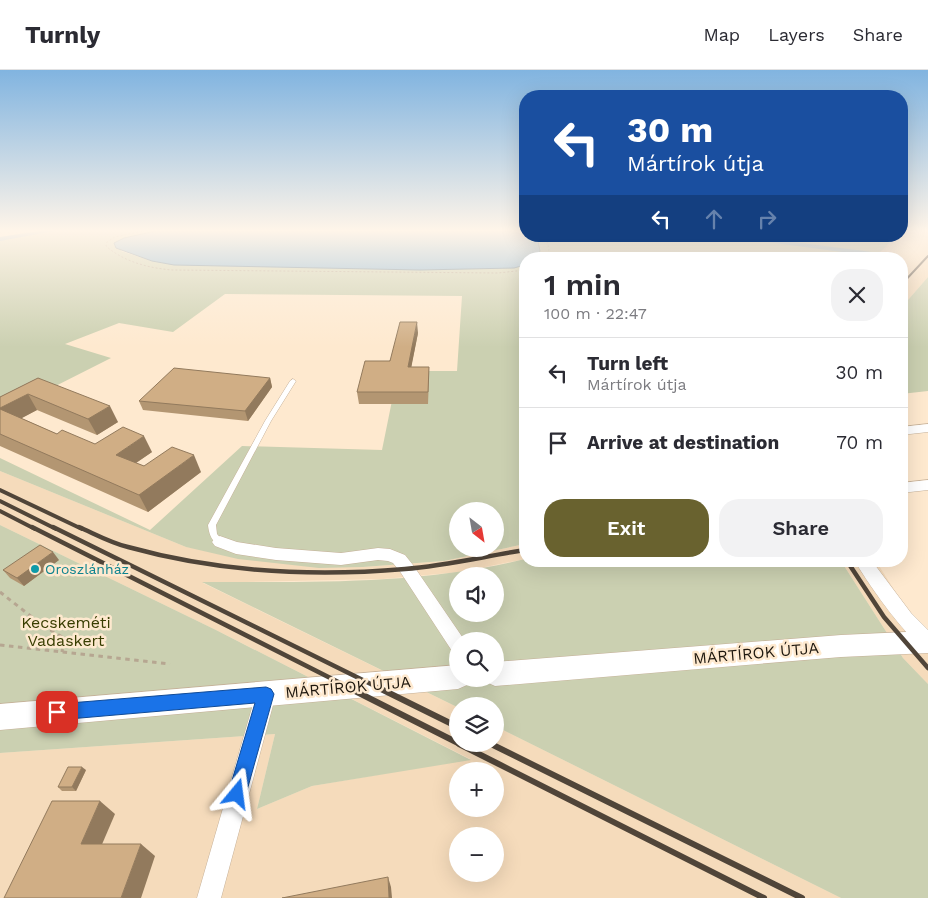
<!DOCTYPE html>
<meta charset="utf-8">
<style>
:root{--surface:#fff;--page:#f2f2f3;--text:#2b2b33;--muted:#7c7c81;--line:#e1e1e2;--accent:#69622f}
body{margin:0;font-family:"Work Sans",sans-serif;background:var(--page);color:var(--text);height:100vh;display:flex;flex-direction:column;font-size:19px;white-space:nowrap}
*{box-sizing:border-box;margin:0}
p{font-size:16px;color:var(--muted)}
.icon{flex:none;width:28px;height:28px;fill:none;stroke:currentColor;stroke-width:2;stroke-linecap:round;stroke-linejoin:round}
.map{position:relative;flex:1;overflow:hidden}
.sheet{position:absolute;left:519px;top:182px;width:389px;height:315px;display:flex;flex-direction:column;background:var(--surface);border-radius:20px;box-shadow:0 5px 20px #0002}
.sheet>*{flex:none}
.banner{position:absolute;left:519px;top:20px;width:389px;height:152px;border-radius:20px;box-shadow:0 5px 20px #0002;background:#1a4fa0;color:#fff;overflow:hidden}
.needle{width:32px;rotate:149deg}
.tools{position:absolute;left:449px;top:432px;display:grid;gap:10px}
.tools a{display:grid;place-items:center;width:55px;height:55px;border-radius:50%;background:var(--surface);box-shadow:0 5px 20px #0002;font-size:25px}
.pin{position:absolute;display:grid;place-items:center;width:42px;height:42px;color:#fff;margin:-21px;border-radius:10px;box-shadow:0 2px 8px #0006}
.me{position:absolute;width:55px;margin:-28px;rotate:16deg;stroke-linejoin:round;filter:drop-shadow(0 0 4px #0008)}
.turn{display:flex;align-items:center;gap:18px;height:105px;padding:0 25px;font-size:22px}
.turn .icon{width:65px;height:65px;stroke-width:2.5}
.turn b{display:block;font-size:35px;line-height:42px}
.lanes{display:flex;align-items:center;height:48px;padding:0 25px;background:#0003;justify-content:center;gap:25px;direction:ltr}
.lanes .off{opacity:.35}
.round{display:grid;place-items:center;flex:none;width:52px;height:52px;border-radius:20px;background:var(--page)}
.headline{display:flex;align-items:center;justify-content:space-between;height:85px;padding:0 25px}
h1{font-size:30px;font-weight:600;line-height:38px}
.cta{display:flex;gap:10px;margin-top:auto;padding:10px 25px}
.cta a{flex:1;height:58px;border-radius:20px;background:var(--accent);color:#fff;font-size:20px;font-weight:600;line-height:58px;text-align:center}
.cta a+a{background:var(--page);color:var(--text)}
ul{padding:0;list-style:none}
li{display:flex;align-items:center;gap:15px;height:70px;padding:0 25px;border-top:1px solid var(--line)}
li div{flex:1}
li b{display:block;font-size:19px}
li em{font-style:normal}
header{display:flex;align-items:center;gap:30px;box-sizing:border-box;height:70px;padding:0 25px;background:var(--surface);border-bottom:1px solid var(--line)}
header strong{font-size:24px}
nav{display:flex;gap:28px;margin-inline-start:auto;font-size:18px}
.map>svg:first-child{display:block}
.built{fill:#f5dbbb;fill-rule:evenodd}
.green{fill:#cbd0b1;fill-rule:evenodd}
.water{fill:#86b4d5;stroke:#678599}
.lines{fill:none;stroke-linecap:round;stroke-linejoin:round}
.canal{fill:#86b4d5;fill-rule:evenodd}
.lane-casing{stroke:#c5b098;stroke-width:1}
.street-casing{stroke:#c5b098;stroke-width:1}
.secondary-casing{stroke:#c5b098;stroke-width:1}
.path-far1{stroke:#b6a691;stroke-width:1;stroke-dasharray:2 2;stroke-linecap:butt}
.path{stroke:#b6a691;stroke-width:3;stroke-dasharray:4.5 4.5;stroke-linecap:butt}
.lane{fill:#fff;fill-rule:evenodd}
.street{fill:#fff;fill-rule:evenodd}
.secondary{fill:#fff;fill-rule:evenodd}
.rail-far3{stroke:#504539;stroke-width:2}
.rail-far2{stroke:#504539;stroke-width:4}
.rail-far1{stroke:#504539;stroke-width:4.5}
.rail{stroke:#504539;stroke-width:6}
.wall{fill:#b39672}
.shaded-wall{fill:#927a5d}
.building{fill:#d0ae85;stroke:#927a5d}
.route{fill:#1a73e8;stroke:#114b97}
.culture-dot{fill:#0f9aa8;stroke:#fee9cf;stroke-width:2}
.labels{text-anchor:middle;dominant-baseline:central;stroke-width:5;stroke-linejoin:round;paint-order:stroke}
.culture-label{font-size:14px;fill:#0d838f;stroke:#fee9cf;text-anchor:start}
.near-park-label{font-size:16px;fill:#383d00;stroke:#fee9cf}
.near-street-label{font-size:16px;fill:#1e170e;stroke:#fee9cf}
</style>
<header>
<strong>Turnly</strong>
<nav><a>Map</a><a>Layers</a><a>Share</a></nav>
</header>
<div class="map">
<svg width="928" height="828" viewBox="0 0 928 828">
<rect width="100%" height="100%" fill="#fee9cf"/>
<g class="built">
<path d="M903,161H928V207L901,238V189H873L897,166H901Z"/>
<path d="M0,401L186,477L363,497L444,491L525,474V489L460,502L383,509L203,513L457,637L458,674H495V656L841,828H0V683L275,664L257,739L312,716L470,689L216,560L0,455ZM458,701H495V739H458ZM458,766H495V804H458Z"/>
<path d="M841,491H876L908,542L928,561V614L903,588Z"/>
</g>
<g class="green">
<path d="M37,161H156L124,168L121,181L152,191L174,195L420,200L505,198L525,195V474L444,491L363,497L319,498L238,489L186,477L0,401V388L150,460L242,376L382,380L398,301H457L462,226L225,224L173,262L119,253L65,274L111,288L0,344V167ZM458,441H495V479H458Z"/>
<path d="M530,166H897L873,189H535L537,186L534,168Z"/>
<path d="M928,207V321L901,324V238Z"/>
<path d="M0,455L216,560L471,690L312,716L257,739L275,664L0,683Z"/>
<path d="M525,489V491H841L903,588L928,614V828H841L495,656V636L457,637L202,512C309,512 420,515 525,489ZM458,506H495V544H458ZM458,571H495V609H458Z"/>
</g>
<path class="water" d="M156,161H514L538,171L540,181L535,189H525V195L514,198L420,200L174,195L152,191L116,178L114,173L124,168Z"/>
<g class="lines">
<g class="canal">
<path d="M40,161H54L0,171V167Z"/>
<path d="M724,166H746L872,182L876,184L872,186Z"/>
</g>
<defs>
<path id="lane" d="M293,309L296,311L271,351L216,455L217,464L224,472L223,474C212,475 209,464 208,455L265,351L290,311Z"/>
<g id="street">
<path d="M928,354V362L901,365V357Z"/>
<path d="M928,410V420L901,423V413Z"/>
<path d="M220,466L237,472L276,478L341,483L378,478L390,479L405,485L413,495L465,571H458V583L452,581L401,503L393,493L388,491L378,490L341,495L276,490L236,484L215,476L212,472L215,468Z"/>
<path d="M855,491H872L911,543L928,560V580C909,573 866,511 855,491Z"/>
<path d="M266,615L273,618L276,624L221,828H197L256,624L259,618Z"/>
</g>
<g id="secondary">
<path d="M928,561V583L841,587L495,616L486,612L484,609H495V592L841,565Z"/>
<path d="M458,595V609H470L467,615L458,619L0,660V634Z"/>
</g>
</defs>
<use href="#lane" class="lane-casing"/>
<use href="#street" class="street-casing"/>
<use href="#secondary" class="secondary-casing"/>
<g class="path-far1">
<path d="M142,161L115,167L107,172L106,176C124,192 149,198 172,200L498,203L525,200"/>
<path d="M541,166L547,171L549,180L544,189"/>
</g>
<g class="path">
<path d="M0,522L42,555L64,568L62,582"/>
<path d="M0,575L170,594"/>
</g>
<use href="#lane" class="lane"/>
<use href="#street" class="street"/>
<use href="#secondary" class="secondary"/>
<path class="rail-far3" d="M901,215L928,186"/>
<g class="rail-far2">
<path d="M0,420L82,459"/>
<path d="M0,431L56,459"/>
<path d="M0,441L35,459"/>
</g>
<g class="rail-far1">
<path d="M32,457L354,620"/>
<path d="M53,457L383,620"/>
<path d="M79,457C95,464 111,473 128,477C218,502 313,507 405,499C445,496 486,486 525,480"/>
<path d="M847,491L884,547L928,598"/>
</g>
<g class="rail">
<path d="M351,619L458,673"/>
<path d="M381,619L458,657"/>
<path d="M459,674L764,828"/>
<path d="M491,674L802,828"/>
</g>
</g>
<g class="wall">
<path d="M418,263L411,297H429V308L428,334H359L357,322Z"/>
<path d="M38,308L118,352L97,365L37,340L21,348L57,364L95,374L152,382L136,393L144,396L201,402L148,442L0,376V327Z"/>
<path d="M270,308L272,317L248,351L143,340L139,331Z"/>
<path d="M59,490L24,516L10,508L3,500Z"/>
<path d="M86,700L76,721H62L58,717Z"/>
</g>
<g class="shaded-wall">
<path d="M417,252L418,263L409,309L408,297Z"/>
<path d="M270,308L272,317L248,351L245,341Z"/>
<path d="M28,324L37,340L9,355L0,341V338Z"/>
<path d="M110,336L118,352L97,365L88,349Z"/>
<path d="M144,366L152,382L124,401L116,385Z"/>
<path d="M194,385L201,402L148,442L139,425Z"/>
<path d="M53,482L59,490L24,516L17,508Z"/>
<path d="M82,697L86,700L76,721L72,717Z"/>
<path d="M100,731L115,744L97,786L81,774Z"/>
<path d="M141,774L155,786L141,828H121Z"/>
<path d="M388,807L391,817L392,828H389Z"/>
</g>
<g class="building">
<path d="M400,252H417L408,297H429L428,322H357L365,291H390Z"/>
<path d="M174,298L270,308L245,341L139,331Z"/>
<path d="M38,308L110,336L88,349L28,324L0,338V327Z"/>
<path d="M0,339L57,364L62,360L95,374L123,357L144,366L116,385L144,396L172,377L194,385L139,425L0,364Z"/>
<path d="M40,475L53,482L17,508L3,500Z"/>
<path d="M68,697H82L72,717H58Z"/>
<path d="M52,731H100L81,774H141L121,828H4Z"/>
<path d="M388,807L389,828H282Z"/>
</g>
<linearGradient id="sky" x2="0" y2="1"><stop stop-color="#81b4e0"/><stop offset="0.58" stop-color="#fff5e9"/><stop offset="1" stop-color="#fff5e9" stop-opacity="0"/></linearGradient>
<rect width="928" height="277" fill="url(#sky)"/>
<path class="route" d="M266,617L271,619L274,624L246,724L244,731L237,734L231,731L228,724L255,633L57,650L51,648L49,642L51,636L57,634Z"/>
<circle class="culture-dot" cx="35" cy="499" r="5"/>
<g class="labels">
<g class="culture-label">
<text x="45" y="499">Oroszlánház</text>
</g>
<g class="near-park-label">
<text x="66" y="552">Kecskeméti<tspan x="66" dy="18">Vadaskert</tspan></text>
</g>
<g class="near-street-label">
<text transform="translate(756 583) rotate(-5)">MÁRTÍROK ÚTJA</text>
<text transform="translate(348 617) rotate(-5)">MÁRTÍROK ÚTJA</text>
</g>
</g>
</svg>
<div class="tools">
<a><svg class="needle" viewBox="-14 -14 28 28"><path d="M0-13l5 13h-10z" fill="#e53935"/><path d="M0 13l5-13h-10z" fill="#7c7c81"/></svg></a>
<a><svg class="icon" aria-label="sound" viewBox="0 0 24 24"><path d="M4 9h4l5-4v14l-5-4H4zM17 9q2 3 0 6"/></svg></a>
<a><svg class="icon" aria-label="search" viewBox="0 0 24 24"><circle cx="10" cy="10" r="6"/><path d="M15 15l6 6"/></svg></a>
<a><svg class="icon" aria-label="layers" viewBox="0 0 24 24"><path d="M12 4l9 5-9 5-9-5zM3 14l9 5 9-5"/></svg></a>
<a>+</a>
<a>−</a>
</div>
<div class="pin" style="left:57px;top:642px;background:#d93025"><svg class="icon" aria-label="arrive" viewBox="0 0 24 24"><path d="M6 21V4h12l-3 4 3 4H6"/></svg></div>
<svg class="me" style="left:237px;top:724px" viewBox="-20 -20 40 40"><path d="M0-17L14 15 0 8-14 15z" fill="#1a73e8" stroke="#fff" stroke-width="4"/></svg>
<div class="banner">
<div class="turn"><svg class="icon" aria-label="left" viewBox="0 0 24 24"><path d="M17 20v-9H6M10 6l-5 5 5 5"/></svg><div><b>30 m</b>Mártírok útja</div></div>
<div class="lanes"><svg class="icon" aria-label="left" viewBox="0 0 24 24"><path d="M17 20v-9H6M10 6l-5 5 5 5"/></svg><svg class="icon off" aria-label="ahead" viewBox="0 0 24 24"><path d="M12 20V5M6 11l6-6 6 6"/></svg><svg class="icon off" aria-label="right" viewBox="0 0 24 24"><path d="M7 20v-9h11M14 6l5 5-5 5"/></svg></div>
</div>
<section class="sheet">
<div class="headline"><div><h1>1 min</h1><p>100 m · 22:47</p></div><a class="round"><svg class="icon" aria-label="close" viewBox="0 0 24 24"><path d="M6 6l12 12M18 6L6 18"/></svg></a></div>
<ul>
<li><svg class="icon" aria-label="left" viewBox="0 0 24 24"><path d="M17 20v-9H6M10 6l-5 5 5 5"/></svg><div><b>Turn left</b><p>Mártírok útja</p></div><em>30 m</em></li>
<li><svg class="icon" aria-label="arrive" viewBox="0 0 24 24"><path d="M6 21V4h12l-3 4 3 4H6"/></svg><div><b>Arrive at destination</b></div><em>70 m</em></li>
</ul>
<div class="cta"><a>Exit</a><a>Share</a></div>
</section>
</div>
